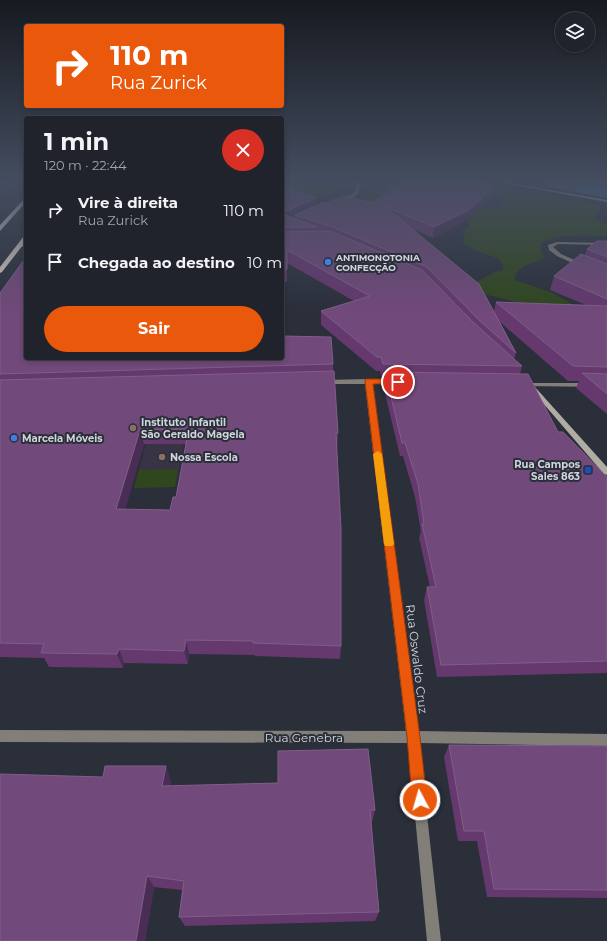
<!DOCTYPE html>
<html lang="pt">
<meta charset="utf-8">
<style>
:root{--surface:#20232c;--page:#2d2f38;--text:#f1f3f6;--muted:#a2a4a9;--line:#3d4048;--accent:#ea580c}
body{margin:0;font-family:Montserrat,sans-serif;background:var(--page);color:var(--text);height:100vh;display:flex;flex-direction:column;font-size:15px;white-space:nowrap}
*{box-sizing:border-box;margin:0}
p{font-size:13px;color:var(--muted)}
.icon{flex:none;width:22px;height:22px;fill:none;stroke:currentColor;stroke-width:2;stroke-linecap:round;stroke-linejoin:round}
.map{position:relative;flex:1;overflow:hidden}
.side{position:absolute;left:24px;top:116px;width:260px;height:244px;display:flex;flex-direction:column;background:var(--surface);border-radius:4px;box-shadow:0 2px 6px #0003,0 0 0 1px var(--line)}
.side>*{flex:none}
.top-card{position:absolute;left:24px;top:24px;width:260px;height:84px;border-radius:4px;box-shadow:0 2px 6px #0003,0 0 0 1px var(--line);background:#ea580c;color:#fff;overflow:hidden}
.buttons{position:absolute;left:555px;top:12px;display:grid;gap:8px}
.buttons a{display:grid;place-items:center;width:40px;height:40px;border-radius:50%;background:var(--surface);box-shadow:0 2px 6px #0003,0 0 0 1px var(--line);font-size:20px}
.pin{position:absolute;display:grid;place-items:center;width:34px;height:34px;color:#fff;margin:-17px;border:2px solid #fff;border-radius:50%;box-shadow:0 1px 4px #0007}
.me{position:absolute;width:44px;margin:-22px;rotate:354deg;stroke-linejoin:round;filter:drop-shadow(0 0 3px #0008)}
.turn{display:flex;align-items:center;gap:14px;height:84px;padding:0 20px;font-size:18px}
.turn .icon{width:52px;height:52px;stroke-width:2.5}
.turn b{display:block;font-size:28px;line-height:34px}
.round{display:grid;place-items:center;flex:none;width:42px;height:42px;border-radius:21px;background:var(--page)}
.head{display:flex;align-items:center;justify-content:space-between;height:68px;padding:0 20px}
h1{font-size:24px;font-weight:700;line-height:30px}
.cta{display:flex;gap:8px;margin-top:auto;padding:8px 20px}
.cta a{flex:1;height:46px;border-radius:24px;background:var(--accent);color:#fff;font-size:16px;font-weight:700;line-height:46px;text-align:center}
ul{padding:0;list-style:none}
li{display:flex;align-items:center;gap:12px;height:52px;padding:0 20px}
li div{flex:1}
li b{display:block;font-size:15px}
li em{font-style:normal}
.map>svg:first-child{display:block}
.education{fill:#383445}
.green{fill:#2f461e}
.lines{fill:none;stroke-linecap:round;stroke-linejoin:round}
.river{fill:#3b73ae;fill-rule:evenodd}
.street{fill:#827e78;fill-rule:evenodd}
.secondary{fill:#b0aca2;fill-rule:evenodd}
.primary{fill:#d5cec2;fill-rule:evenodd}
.wall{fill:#65386e;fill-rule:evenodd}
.shaded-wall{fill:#492d54}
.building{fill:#71497a;stroke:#805e89;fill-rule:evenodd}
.route{fill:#ea580c;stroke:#983908}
.slow{fill:#f59e0b}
.shop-dot{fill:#3f7fe0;stroke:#2a2f3a;stroke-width:1.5}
.education-dot{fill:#8d6e63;stroke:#2a2f3a;stroke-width:1.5}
.transit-dot{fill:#1a4fb4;stroke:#2a2f3a;stroke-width:1.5}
.labels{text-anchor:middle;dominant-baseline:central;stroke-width:4;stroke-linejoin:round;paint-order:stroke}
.far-poi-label{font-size:9px;font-weight:bold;fill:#d1d4dc;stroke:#2a2f3a;text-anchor:start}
.poi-label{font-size:10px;font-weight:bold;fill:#d1d4dc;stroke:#2a2f3a;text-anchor:start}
.near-street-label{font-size:12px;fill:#d1d4dc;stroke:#2a2f3a}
</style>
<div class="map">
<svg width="607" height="941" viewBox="0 0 607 941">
<rect width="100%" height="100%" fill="#2a2f3a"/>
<path class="education" d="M192,405L175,487L134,488L146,444Z"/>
<g class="green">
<path d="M282,181H345L344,185L329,194L287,211L282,209Z"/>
<path d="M391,181H409L473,207L499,209L504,203C502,193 485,191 476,188L482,184L600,206V210L595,218L597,221L607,224V236C585,236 561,233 541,243L540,247L544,258C535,262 512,268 515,280L553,293L578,308L532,306L484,294L478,286V281L495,272L503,270V265L499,259L475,250L462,243L465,241L463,231L470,227L469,222L466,218L397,212L354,200Z"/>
<path d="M178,469L175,487L134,488L139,470Z"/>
</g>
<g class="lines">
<path class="river" d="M544,181L607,182V198L548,187Z"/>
<g class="street">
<path d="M357,181H361C361,184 360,188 359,191C357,198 343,203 336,203V201L350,195L355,192Z"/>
<path d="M557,242L607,243V245L558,244L553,247L561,254L583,264V266L581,267L557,256L549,250L548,245Z"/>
<rect x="17" y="245" width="9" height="2"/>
<path d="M368,379L393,380L396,382L393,384H372L418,731L607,734V746L419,743L441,941H427L408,743L0,742V730L406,731L365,384H325L322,382L325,380Z"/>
<path d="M523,383H607V387L521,386L520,385Z"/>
</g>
<g class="secondary">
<path d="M493,181H500L607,200V202Z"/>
<path d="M532,385L534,386L607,467V475L604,474L530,388L529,387L530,386Z"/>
</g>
<g class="primary">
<path d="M26,197V202L0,231V225Z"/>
<path d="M26,235V241L2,272L0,273V267L24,236Z"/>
</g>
</g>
<g class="wall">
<path d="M282,186L316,198V206L327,203H372L495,186L493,196L467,220L433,238L412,229L494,311L496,302L586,305L550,290L554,276L585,255L587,249L607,241V414L576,388L579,381H568L500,322L516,353L514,359L522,366L520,374L558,432L607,477V673L437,677L424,600L427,587H430L419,538L421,531L415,497L403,456H400L383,385L384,378H382L380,371H376L321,325V311L354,301L287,263V282H282Z"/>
<path d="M0,293L26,358L333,364V371L338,433L337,448L341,646L340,659L255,656V655L189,654L188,664L124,663L123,668L49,667L44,658L0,657ZM144,444H186L176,497L170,510L125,509Z"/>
<path d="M449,745L607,746V898L487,897L477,841H458L444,757Z"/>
<path d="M103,777L171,780L170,786L375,810L372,822H371L379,912L375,921L185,926L179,917L182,890L154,887L145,941Z"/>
</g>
<g class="shaded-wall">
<path d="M4,181H17L0,198V185Z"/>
<path d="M495,186L493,196L467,220L433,238L434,227Z"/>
<path d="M316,198L315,209L295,215V219L287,222V211Z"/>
<path d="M140,430L144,444L121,524L116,509Z"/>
<path d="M186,640L189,654L188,664L184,651Z"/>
<path d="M119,649L124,663L123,668L117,654Z"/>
<path d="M166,766L171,780L168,800L162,786Z"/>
<path d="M147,876L154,887L145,941H136Z"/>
</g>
<g class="building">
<path d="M0,181H4L0,185Z"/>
<path d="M405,181H470L495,186L469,210L434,227L384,206L479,284L516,353L480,321L427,267L335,228L295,215L324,202L327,203L343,196L372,203Z"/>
<path d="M282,186L316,198L287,211L282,209Z"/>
<path d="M282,214L317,227H282Z"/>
<path d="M330,231L422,270L474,323L522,366L383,364L381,357H377L321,311L370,296L287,250V269H282V232Z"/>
<path d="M597,241H607V257L587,249Z"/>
<path d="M581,254L607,264V299L554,276Z"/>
<path d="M26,257V358H282V336L331,337L333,364L0,374V293Z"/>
<path d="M496,302L607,306V367L573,366Z"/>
<path d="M334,371L338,433H336L341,528V646L253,643V641L186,640L184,651L119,649L117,654L41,653L44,644L0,643V380ZM187,429L186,433H188L176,497H173L170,510L116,509L140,430Z"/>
<path d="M385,372L528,374L558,432H563L607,477V661L441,665L427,587H436L422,524H424L418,484L405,443H402Z"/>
<path d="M582,373L607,374V394Z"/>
<path d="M449,745L607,746V890L494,889L484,831H464Z"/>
<path d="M368,749L375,810H370L379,912L179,917L184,881L147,876L136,941H0V774L103,777L105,766H166L162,786L278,783V751Z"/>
</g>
<linearGradient id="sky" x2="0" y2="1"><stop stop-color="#171a20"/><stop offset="0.58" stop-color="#444d60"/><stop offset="1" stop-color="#444d60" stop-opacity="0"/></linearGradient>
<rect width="607" height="312" fill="url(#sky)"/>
<path class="route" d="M366,379H398L401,382L398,384H373L420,737L427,800L425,805L420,807L414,805L412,800L407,737L365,381Z"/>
<path class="slow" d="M378,451L382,454L394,544L392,546H385L384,544L373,454Z"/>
<g class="shop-dot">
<circle cx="328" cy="262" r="4"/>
<circle cx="14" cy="438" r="4"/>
</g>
<g class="education-dot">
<circle cx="133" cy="428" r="4"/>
<circle cx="162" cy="457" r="4"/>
</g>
<rect class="transit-dot" x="584" y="466" width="8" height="8" rx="2"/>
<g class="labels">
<g class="far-poi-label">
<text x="336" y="257">ANTIMONOTONIA<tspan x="336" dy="10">CONFECÇÃO</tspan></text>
</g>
<g class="poi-label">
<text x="141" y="422">Instituto Infantil<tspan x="141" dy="12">São Geraldo Magela</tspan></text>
<text x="22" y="438">Marcela Móveis</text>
<text x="170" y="457">Nossa Escola</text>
<text x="580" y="464" text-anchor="end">Rua Campos<tspan x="580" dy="12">Sales 863</tspan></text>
</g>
<g class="near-street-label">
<text transform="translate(417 659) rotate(83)">Rua Oswaldo Cruz</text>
<text x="304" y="737">Rua Genebra</text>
</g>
</g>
</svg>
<div class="buttons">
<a><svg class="icon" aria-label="layers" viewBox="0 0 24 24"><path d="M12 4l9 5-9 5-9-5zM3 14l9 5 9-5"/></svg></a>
</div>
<div class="pin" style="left:398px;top:382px;background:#d93025"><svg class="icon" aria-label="arrive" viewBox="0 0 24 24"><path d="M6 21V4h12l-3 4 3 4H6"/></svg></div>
<svg class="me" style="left:420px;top:800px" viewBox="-20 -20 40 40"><circle r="17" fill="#ea580c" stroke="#fff" stroke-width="3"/><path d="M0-11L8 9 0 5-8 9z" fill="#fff"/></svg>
<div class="top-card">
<div class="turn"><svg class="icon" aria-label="right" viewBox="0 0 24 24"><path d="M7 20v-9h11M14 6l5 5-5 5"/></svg><div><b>110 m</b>Rua Zurick</div></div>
</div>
<section class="side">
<div class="head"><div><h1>1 min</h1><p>120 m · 22:44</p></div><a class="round" style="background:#d93025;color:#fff"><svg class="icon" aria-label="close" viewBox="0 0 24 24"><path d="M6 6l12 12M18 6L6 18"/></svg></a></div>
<ul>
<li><svg class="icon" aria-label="right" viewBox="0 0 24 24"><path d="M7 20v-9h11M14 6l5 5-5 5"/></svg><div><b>Vire à direita</b><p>Rua Zurick</p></div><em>110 m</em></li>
<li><svg class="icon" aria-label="arrive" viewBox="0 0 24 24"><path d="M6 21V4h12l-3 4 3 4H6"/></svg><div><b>Chegada ao destino</b></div><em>10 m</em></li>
</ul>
<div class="cta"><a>Sair</a></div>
</section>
</div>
